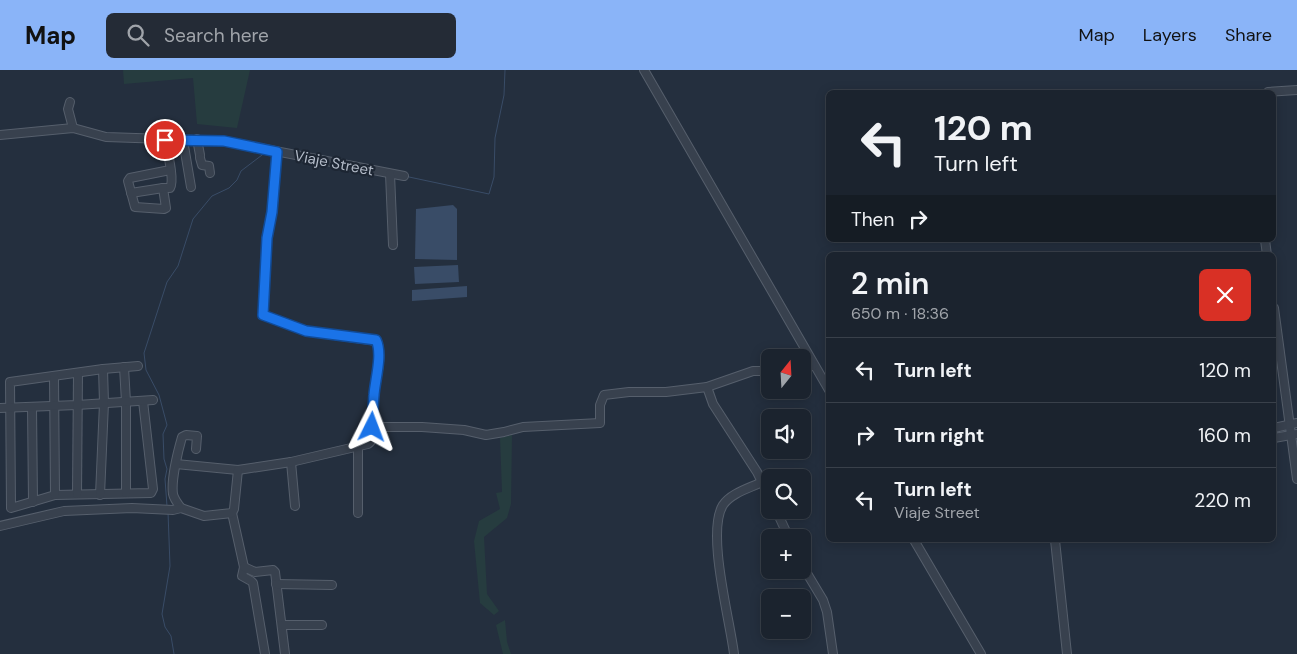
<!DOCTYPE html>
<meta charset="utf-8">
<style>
:root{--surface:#1b232e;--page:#242b36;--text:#f1f3f6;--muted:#a0a4aa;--line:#39404a;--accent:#8ab4f8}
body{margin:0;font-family:"DM Sans",sans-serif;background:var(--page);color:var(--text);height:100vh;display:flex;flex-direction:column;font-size:19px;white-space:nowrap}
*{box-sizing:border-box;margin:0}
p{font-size:16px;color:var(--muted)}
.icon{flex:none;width:28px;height:28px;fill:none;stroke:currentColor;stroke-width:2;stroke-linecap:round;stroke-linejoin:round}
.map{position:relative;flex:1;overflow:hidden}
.side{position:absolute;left:826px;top:182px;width:450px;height:290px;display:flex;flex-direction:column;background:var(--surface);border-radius:8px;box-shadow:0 2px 12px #0003,0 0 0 1px var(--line)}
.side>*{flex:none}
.top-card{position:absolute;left:826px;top:20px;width:450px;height:152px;border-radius:8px;box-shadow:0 2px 12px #0003,0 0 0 1px var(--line);background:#1b232e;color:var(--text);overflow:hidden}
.needle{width:32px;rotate:18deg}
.buttons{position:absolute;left:761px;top:279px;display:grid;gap:10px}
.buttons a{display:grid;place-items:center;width:50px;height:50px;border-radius:8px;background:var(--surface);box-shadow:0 2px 12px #0003,0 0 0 1px var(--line);font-size:25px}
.pin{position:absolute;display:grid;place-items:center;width:42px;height:42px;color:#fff;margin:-21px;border:2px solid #fff;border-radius:50%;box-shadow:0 1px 5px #0007}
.me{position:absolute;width:55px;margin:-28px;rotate:3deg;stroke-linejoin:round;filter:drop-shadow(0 0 4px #0008)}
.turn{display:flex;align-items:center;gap:18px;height:105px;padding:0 25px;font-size:22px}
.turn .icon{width:65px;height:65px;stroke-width:2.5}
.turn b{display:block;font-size:35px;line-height:42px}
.then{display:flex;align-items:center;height:48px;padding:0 25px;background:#0003;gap:10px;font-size:19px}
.round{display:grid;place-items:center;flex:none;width:52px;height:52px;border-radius:8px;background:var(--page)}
.overview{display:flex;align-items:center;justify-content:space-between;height:85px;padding:0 25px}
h1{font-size:30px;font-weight:600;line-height:38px}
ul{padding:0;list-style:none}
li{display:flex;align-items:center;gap:15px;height:65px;padding:0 25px;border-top:1px solid var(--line)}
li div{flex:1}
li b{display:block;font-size:19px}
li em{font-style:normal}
header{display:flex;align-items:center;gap:30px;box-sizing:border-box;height:70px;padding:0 25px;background:var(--accent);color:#111}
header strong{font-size:24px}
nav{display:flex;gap:28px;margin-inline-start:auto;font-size:18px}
.search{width:350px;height:45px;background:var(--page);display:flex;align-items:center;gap:12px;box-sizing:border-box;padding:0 18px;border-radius:8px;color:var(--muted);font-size:19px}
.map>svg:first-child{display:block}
.green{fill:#263c3f}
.water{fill:#394c67}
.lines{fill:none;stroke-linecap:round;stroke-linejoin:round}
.stream{stroke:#394c67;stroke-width:1}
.minor-casing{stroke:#565f6c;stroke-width:10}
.minor{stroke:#38414e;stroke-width:8}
.route-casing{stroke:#114b97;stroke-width:12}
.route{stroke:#1a73e8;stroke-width:9}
.labels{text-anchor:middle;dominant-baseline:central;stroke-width:4.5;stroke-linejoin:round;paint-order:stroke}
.street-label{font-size:15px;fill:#b4bcc9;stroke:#1d2633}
</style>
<header>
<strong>Map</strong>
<div class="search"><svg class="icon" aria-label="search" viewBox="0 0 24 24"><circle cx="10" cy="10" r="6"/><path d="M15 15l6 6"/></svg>Search here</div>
<nav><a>Map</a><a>Layers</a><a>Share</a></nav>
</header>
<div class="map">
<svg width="1297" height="584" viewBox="0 0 1297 584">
<rect width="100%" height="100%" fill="#242f3e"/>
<g class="green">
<path d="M123,0H250L237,58L197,54L193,8L124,14Z"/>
<path d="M512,365L511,434L507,448L484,467L487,524L499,541L494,545L480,533L474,471L479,451L500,439L496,423L502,422L500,368Z"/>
<path d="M505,550L507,572L511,584H503L496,555Z"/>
</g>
<g class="water">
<path d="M453,135L457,139V190L415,189L416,139Z"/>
<path d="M458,195L459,212L415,214L414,197Z"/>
<path d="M467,216V227L412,231V220Z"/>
</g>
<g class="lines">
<g class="stream">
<path d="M409,107L489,124L494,107L495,68L504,25L505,0"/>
<path d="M167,436L165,409L167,399L164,389L163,364L167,355L159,325L146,300L144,283L167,212L178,196L193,149L212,126L229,118L237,110L241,101L266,82"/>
<path d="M168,442L170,496L162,544L165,557L171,566L174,584"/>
</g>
<defs>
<g id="minor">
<path d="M644,0L829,320"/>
<path d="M1268,22L1297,20"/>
<path d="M70,32L68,39L73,58"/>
<path d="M0,65L73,58L106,67L224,71L404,106"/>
<path d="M197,69L200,85"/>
<path d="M165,70C167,80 175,110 170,118H163L166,138L164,139L135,137L128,111L130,108L170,100"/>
<path d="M183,70L191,117"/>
<path d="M277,82L272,142L267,168L263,245L306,261L377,271C383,287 376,308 374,324C373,335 373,346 372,357L373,360L377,363"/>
<path d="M200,88L202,95L209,96L210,103"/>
<path d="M390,104L393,175"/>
<path d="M131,123L163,118"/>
<path d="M1265,170L1267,185"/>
<path d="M1274,238L1297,409"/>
<path d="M138,296L103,299L10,312L11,438L55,425L151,423L153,419L143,331"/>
<path d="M124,297L126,332V423"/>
<path d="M802,300L814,295"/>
<path d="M54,306L55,425"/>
<path d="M707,317L713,334L757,402L770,428"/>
<path d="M32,337L33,432"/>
<path d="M0,338L77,335L153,330"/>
<path d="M1274,358L1297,353"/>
<path d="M1274,368L1297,364"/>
<path d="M358,377V443"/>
<path d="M291,392L295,436"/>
<path d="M176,394L238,400L291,392L368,374C375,369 376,359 385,357H422L464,360L486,365L504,362L523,357L600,353V335L604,325L629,322H666L707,317L753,301H761L770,305"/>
<path d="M77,424L78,303"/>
<path d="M100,425L104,333L103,299"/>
<path d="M181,438C178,434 174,429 173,424C171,410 178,381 182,367L186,365L197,366L196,379"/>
<path d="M776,440L789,468"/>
<path d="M232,443L244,497L242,506L251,511L253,513L265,584"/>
<path d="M0,456L64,441L132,438L173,440L181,438L204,446L232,443L234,439L238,400"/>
<path d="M914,470L981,584"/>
<path d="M1055,470L1067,584"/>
<path d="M802,495L823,530L827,542L833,584"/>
<path d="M244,497L255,502L273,500L275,502L285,584"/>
<path d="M276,514L332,515"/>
<path d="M282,555H322"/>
<path d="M734,584C730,550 706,462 723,435C731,423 750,418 762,412"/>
</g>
</defs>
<use href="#minor" class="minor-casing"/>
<use href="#minor" class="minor"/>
</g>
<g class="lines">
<defs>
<path id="route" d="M165,70L224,71L277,82L272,142L267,168L263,245L306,261L376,270C383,284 375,310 374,325C373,336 373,346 372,357"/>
</defs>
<use href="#route" class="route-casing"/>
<use href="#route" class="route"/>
</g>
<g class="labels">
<g class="street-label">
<text transform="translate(334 93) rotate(11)">Viaje Street</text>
</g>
</g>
</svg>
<div class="buttons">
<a><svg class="needle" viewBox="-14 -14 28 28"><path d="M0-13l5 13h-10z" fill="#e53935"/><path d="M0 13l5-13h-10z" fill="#a0a4aa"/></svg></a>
<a><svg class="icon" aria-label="sound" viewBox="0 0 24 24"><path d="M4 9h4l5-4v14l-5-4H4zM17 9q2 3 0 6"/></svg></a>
<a><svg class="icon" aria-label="search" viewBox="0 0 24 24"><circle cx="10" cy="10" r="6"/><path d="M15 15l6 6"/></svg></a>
<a>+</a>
<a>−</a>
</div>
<div class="pin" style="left:165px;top:70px;background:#d93025"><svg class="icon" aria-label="arrive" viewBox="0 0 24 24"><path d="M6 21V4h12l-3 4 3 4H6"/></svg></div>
<svg class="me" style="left:372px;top:357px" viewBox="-20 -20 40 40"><path d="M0-17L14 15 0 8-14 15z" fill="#1a73e8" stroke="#fff" stroke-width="4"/></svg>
<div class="top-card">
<div class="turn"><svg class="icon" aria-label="left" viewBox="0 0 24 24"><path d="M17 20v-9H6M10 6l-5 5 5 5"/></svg><div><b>120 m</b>Turn left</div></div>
<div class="then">Then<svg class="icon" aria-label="right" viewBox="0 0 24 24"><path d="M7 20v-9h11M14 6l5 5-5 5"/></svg></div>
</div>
<section class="side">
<div class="overview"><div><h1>2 min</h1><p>650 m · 18:36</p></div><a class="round" style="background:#d93025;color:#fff"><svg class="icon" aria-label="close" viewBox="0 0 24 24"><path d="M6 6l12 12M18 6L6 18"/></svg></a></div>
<ul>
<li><svg class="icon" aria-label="left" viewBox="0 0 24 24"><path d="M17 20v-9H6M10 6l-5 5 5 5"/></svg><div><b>Turn left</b></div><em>120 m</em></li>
<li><svg class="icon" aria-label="right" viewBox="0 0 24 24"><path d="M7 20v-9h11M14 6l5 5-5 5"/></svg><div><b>Turn right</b></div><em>160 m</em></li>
<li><svg class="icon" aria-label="left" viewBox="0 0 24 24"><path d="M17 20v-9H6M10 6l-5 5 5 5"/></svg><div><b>Turn left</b><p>Viaje Street</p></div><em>220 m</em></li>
</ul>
</section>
</div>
